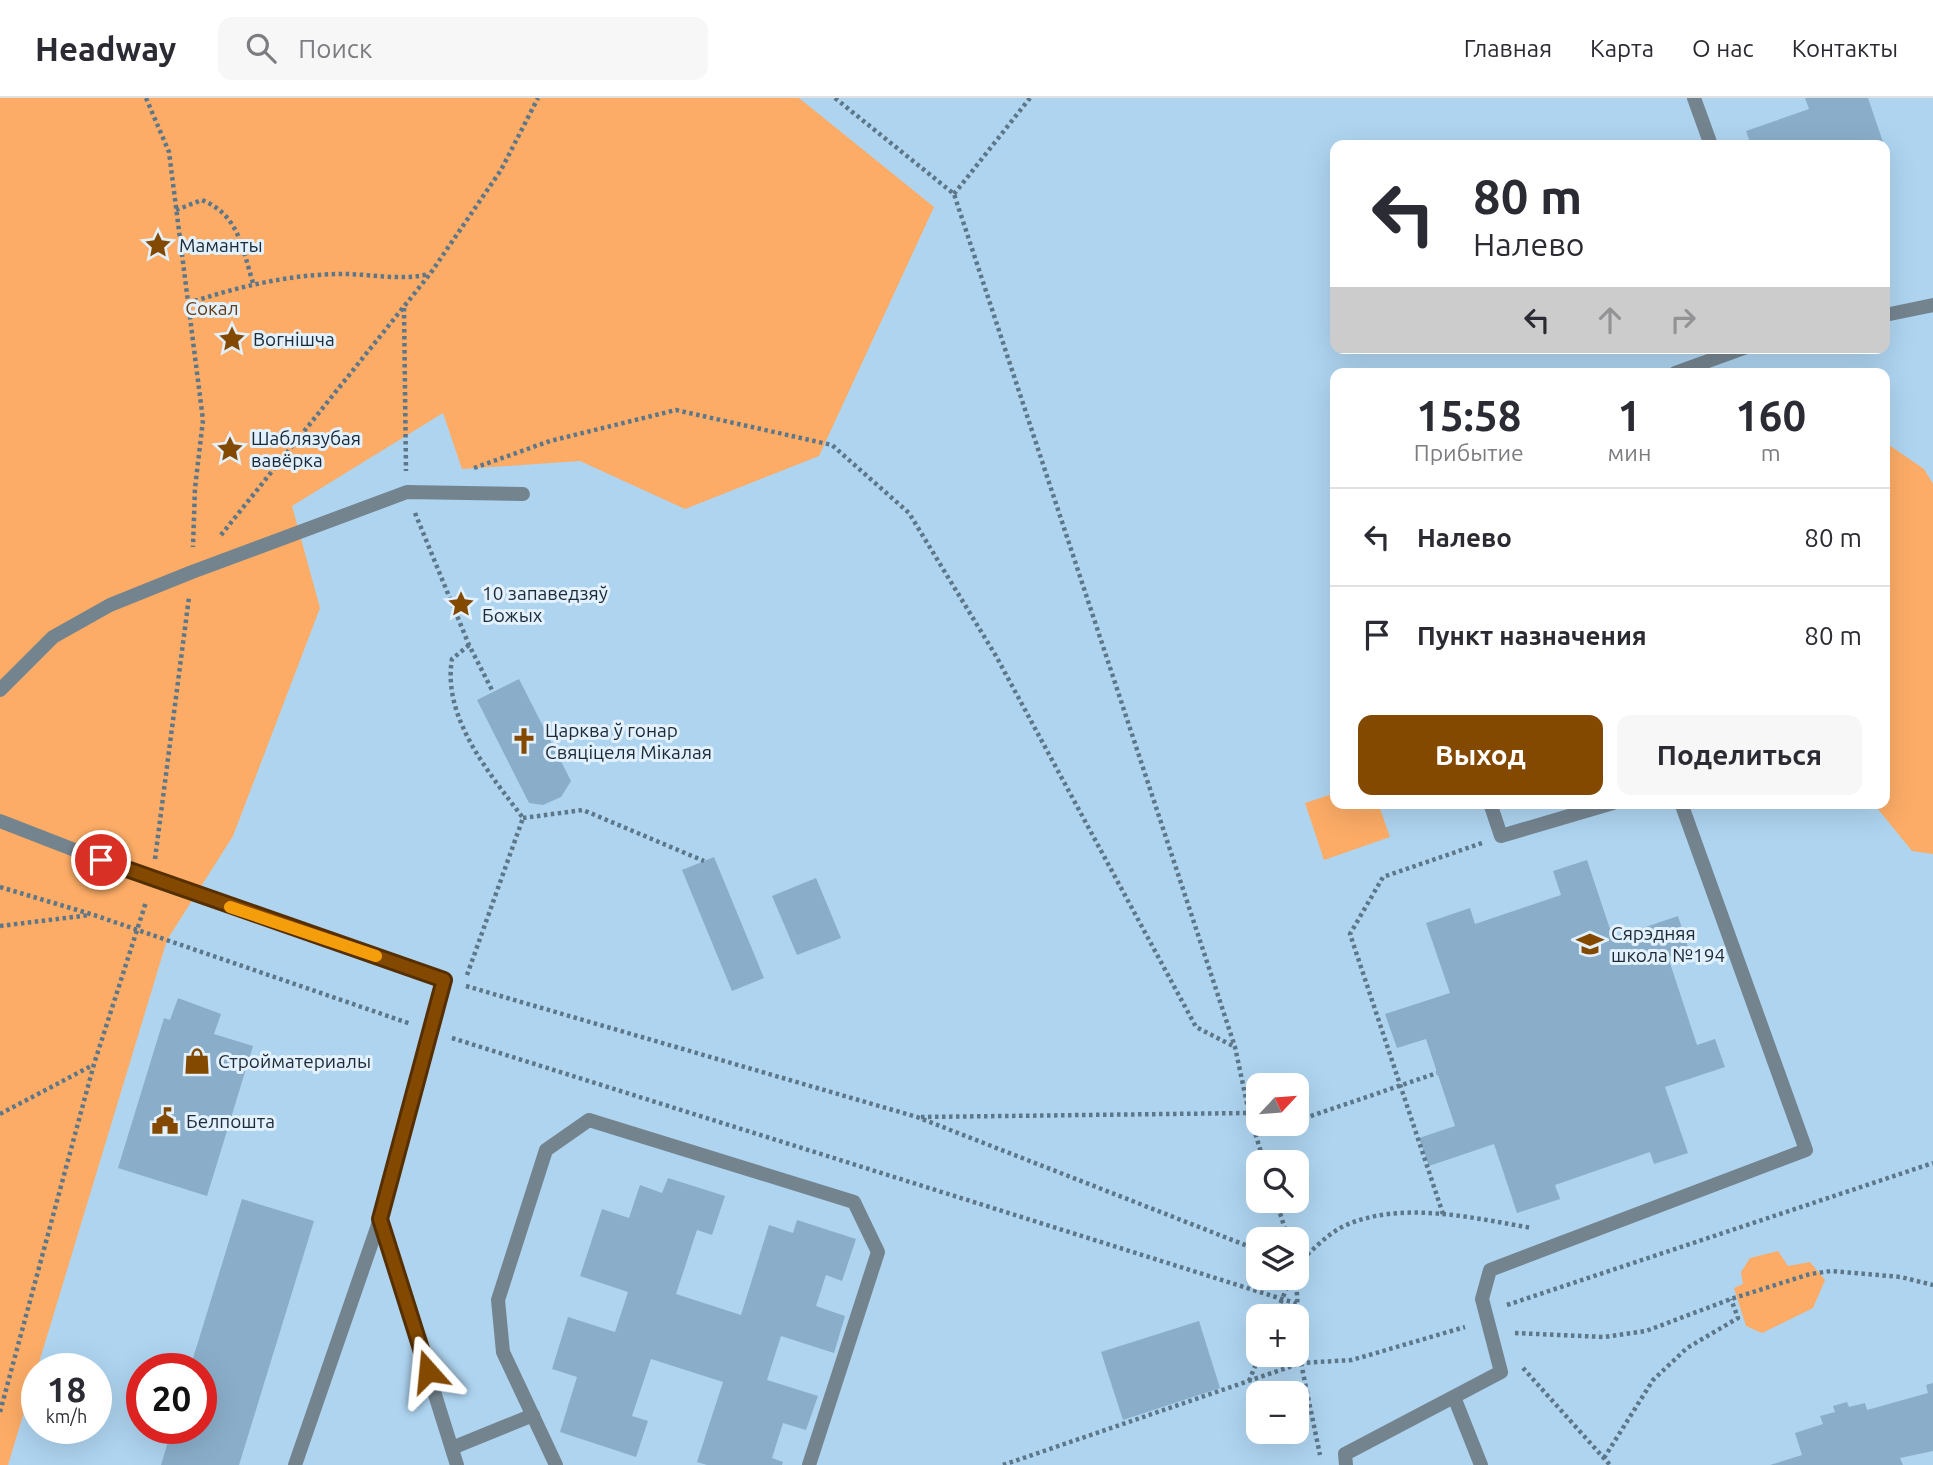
<!DOCTYPE html>
<html lang="ru">
<meta charset="utf-8">
<style>
:root{--surface:#fff;--page:#f7f7f7;--text:#2b2b33;--muted:#7c7c81;--line:#e1e1e2;--accent:#844901}
body{margin:0;font-family:Ubuntu,sans-serif;background:var(--page);color:var(--text);height:100vh;display:flex;flex-direction:column;font-size:26px;white-space:nowrap}
*{box-sizing:border-box;margin:0}
p{font-size:23px;color:var(--muted)}
.icon{flex:none;width:38px;height:38px;fill:none;stroke:currentColor;stroke-width:2;stroke-linecap:round;stroke-linejoin:round}
.map{position:relative;flex:1;overflow:hidden}
.side{position:absolute;left:1330px;top:270px;width:560px;height:441px;display:flex;flex-direction:column;background:var(--surface);border-radius:14px;box-shadow:0 7px 28px #0002}
.side>*{flex:none}
.hud{position:absolute;left:1330px;top:42px;width:560px;height:214px;border-radius:14px;box-shadow:0 7px 28px #0002;background:#fff;color:var(--text);overflow:hidden}
.needle{width:46px;rotate:64deg}
.controls{position:absolute;left:1246px;top:975px;display:grid;gap:14px}
.controls a{display:grid;place-items:center;width:63px;height:63px;border-radius:14px;background:var(--surface);box-shadow:0 7px 28px #0002;font-size:35px}
.speed{position:absolute;left:21px;top:1255px;display:flex;gap:14px;font-size:35px;font-weight:700;text-align:center}
.speed>*{display:grid;place-content:center;width:91px;height:91px;border-radius:50%;background:var(--surface);box-shadow:0 7px 28px #0002;line-height:1}
.speed small{font-size:18px;font-weight:400}
.speed .limit{border:10px solid #d22;background:#fff;color:#111}
.pin{position:absolute;display:grid;place-items:center;width:60px;height:60px;color:#fff;margin:-30px;border:4px solid #fff;border-radius:50%;box-shadow:0 2px 7px #0007}
.me{position:absolute;width:77px;margin:-38px;rotate:342deg;stroke-linejoin:round;filter:drop-shadow(0 0 5px #0008)}
.turn{display:flex;align-items:center;gap:24px;height:147px;padding:0 28px;font-size:32px}
.turn .icon{width:91px;height:91px;stroke-width:2.5}
.turn b{display:block;font-size:49px;line-height:60px}
.lanes{display:flex;align-items:center;height:66px;padding:0 28px;background:#0003;justify-content:center;gap:35px;direction:ltr}
.lanes .off{opacity:.35}
.eta{display:flex;justify-content:space-evenly;align-items:center;height:119px;text-align:center}
.eta b{font-size:42px;font-weight:700;line-height:49px}
.cta{display:flex;gap:14px;margin-top:auto;padding:14px 28px}
.cta a{flex:1;height:80px;border-radius:14px;background:var(--accent);color:#fff;font-size:28px;font-weight:700;line-height:80px;text-align:center}
.cta a+a{background:var(--page);color:var(--text)}
ul{padding:0;list-style:none}
li{display:flex;align-items:center;gap:21px;height:98px;padding:0 28px;border-top:2px solid var(--line)}
li div{flex:1}
li b{display:block;font-size:26px}
li em{font-style:normal}
header{display:flex;align-items:center;gap:42px;box-sizing:border-box;height:98px;padding:0 35px;background:var(--surface);border-bottom:2px solid var(--line)}
header strong{font-size:33px}
nav{display:flex;gap:38px;margin-inline-start:auto;font-size:24px}
.search{width:490px;height:63px;background:var(--page);display:flex;align-items:center;gap:18px;box-sizing:border-box;padding:0 24px;border-radius:14px;color:var(--muted);font-size:26px}
.map>svg:first-child{display:block}
.green{fill:#fcac66}
.building{fill:#8aaeca}
.lines{fill:none;stroke-linecap:round;stroke-linejoin:round}
.path{stroke:#5d7789;stroke-width:4.5;stroke-dasharray:3.5 3.5;stroke-linecap:butt}
.service{stroke:#74848f;stroke-width:14}
.route-casing{stroke:#562f01;stroke-width:18}
.route{stroke:#844901;stroke-width:12}
.slow{stroke:#f59e0b;stroke-width:12}
.labels{text-anchor:middle;dominant-baseline:central;stroke-width:6;stroke-linejoin:round;paint-order:stroke}
.poi-label{font-size:19px;fill:#1b2a35;stroke:#e2f1fd;text-anchor:start}
.park-label{font-size:19px;fill:#673e15;stroke:#e2f1fd}
</style>
<header>
<strong>Headway</strong>
<div class="search"><svg class="icon" aria-label="search" viewBox="0 0 24 24"><circle cx="10" cy="10" r="6"/><path d="M15 15l6 6"/></svg>Поиск</div>
<nav><a>Главная</a><a>Карта</a><a>О нас</a><a>Контакты</a></nav>
</header>
<div class="map">
<svg width="1933" height="1367" viewBox="0 0 1933 1367">
<rect width="100%" height="100%" fill="#aed4f0"/>
<g class="green">
<path d="M0,0H799L934,109L819,358L685,411L580,363L462,371L443,315L292,408L320,510L233,738L167,842L8,1367H0Z"/>
<path d="M1885,347H1889L1924,371L1933,386V756L1912,753L1873,705H1885Z"/>
<path d="M1335,695V705H1378L1390,739L1324,762L1305,705Z"/>
<path d="M1778,1153L1788,1168L1810,1164L1825,1182L1813,1210L1762,1235L1746,1228L1734,1190L1743,1186L1741,1174L1750,1160Z"/>
</g>
<g class="building">
<path d="M1805,0H1868L1884,47H1751L1746,33L1809,11Z"/>
<path d="M519,581L571,683L561,699L543,707L529,705L477,602Z"/>
<path d="M714,759L764,880L732,893L682,772Z"/>
<path d="M1587,762L1613,840L1678,818L1689,852L1668,859L1697,947L1715,941L1725,969L1665,989L1688,1055L1654,1066L1650,1054L1555,1087L1560,1101L1517,1115L1494,1046L1429,1068L1419,1040L1455,1028L1426,941L1397,950L1385,916L1450,895L1426,825L1470,810L1475,826L1561,797L1553,773Z"/>
<path d="M816,780L841,840L797,857L772,798Z"/>
<path d="M178,900L221,916L214,936L253,948L207,1098L118,1070L164,920L170,922Z"/>
<path d="M668,1080L725,1098L712,1137L697,1132L676,1196L741,1217L769,1127L793,1135L797,1122L856,1141L842,1183L826,1177L816,1208L845,1218L834,1255L781,1238L767,1282L818,1298L806,1332L783,1325L772,1360L783,1364L782,1367H707L697,1364L723,1284L651,1261L632,1318L648,1323L636,1359L560,1334L577,1279L552,1271L568,1219L615,1234L628,1194L580,1178L602,1111L629,1120L640,1087L662,1095Z"/>
<path d="M242,1101L314,1123L239,1367H161L172,1330H201V1270H190Z"/>
<path d="M1199,1223L1220,1290L1123,1322L1101,1254Z"/>
<path d="M1933,1285V1353L1900,1360L1903,1367H1770L1802,1357L1795,1335L1823,1326L1820,1318L1835,1314L1833,1308L1847,1304L1849,1309L1865,1305L1867,1312L1928,1295L1926,1287Z"/>
</g>
<g class="lines">
<g class="path">
<path d="M146,0L169,54L203,322L195,390L193,449"/>
<path d="M835,0L954,96L1235,949L1249,1015L1258,1016"/>
<path d="M954,96L1030,0"/>
<path d="M176,112L202,102C239,117 242,150 253,185"/>
<path d="M188,205C238,189 289,176 343,176C372,176 401,183 429,176"/>
<path d="M404,210L406,373"/>
<path d="M474,370L550,343L676,312L832,347L909,415L996,558L1196,929L1235,949"/>
<path d="M415,415L469,547L493,594"/>
<path d="M221,437L430,176L501,72L538,0"/>
<path d="M469,547L452,561C442,620 490,676 523,720"/>
<path d="M523,720L583,712L704,763"/>
<path d="M155,761L189,499"/>
<path d="M0,789L94,817L411,926"/>
<path d="M0,828L90,817"/>
<path d="M467,877L523,720"/>
<path d="M466,888L917,1019L1258,1152"/>
<path d="M452,940L1298,1206"/>
<path d="M0,1016L93,967"/>
<path d="M921,1019L1249,1015L1264,1064"/>
<path d="M1297,1019L1305,1020L1437,975"/>
<path d="M1276,1102L1288,1141"/>
<path d="M1443,1116L1350,836L1383,779L1482,745"/>
<path d="M1297,1166C1311,1154 1327,1136 1344,1128C1401,1102 1473,1120 1532,1130"/>
<path d="M1296,1180L1301,1265L1352,1262L1465,1229"/>
<path d="M1507,1207L1933,1065"/>
<path d="M1275,1218L1291,1180"/>
<path d="M1515,1235L1604,1239L1646,1233L1731,1201L1810,1176L1831,1173L1901,1179L1933,1187"/>
<path d="M1523,1270L1610,1367"/>
<path d="M1249,1283L1260,1256"/>
<path d="M0,1314L94,966L146,804"/>
<path d="M1604,1360L1653,1282L1687,1250L1738,1220L1731,1201"/>
<path d="M1003,1367L1301,1265L1320,1357"/>
</g>
<g class="service">
<path d="M1694,0L1711,47"/>
<path d="M1885,217L1933,207"/>
<path d="M1675,275L1744,250"/>
<path d="M0,592L53,539L110,507L192,474L407,394L523,396"/>
<path d="M1490,705L1501,738L1613,705"/>
<path d="M0,723L152,782L444,882L380,1121L457,1367"/>
<path d="M1454,1299L1481,1367"/>
<path d="M452,1350L533,1317"/>
<path d="M295,1367L380,1121"/>
<path d="M556,1367L503,1254L498,1202L546,1052L589,1022L854,1104L878,1154L809,1367"/>
<path d="M1346,1367L1345,1356L1501,1274L1482,1201L1490,1172L1806,1052L1681,705"/>
</g>
</g>
<g class="lines">
<defs>
<path id="route" d="M101,762L444,882L380,1121L428,1273"/>
</defs>
<use href="#route" class="route-casing"/>
<use href="#route" class="route"/>
<path class="slow" d="M230,809L376,858"/>
</g>
<defs>
<symbol id="sight-bare" viewBox="-9 -9 18 18"><path d="M0-6L1.8-2.2L6-1.7L2.9 1.2L3.7 5.4L0 3.3L-3.7 5.4L-2.9 1.2L-6-1.7L-1.8-2.2Z" fill="#844901" stroke="#e2f1fd" stroke-width="2.5" paint-order="stroke"/></symbol>
<symbol id="church-bare" viewBox="-9 -9 18 18"><path d="M-1.2-6h2.4v3.5h3.3v2.4h-3.3V6h-2.4V-.1h-3.3v-2.4h3.3Z" fill="#844901" stroke="#e2f1fd" stroke-width="2.5" paint-order="stroke"/></symbol>
<symbol id="school-bare" viewBox="-9 -9 18 18"><path d="M0-5L7-2L0 1L-7-2ZM-4 1L0 2.5L4 1V4Q0 6-4 4Z" fill="#844901" stroke="#e2f1fd" stroke-width="2.5" paint-order="stroke"/></symbol>
<symbol id="shop-bare" viewBox="-9 -9 18 18"><path d="M-5-2.5h2.3a2.7 3.5 0 0 1 5.4 0H5L5.5 6h-11ZM-1.5-2.5h3a1.5 2.3 0 0 0-3 0Z" fill="#844901" stroke="#e2f1fd" stroke-width="2.5" paint-order="stroke"/></symbol>
<symbol id="civic-bare" viewBox="-9 -9 18 18"><path d="M-.6-6.5H3V-4.5H.6V-3L4-1V1h2V6H-6V1h2V-1L-.6-3ZM-1.2 2.5V6h2.4V2.5Z" fill="#844901" stroke="#e2f1fd" stroke-width="2.5" paint-order="stroke"/></symbol>
</defs>
<g fill-rule="evenodd">
<use href="#sight-bare" x="139" y="128" width="38" height="38"/>
<use href="#sight-bare" x="213" y="222" width="38" height="38"/>
<use href="#sight-bare" x="211" y="332" width="38" height="38"/>
<use href="#sight-bare" x="442" y="487" width="38" height="38"/>
<use href="#church-bare" x="505" y="624" width="38" height="38"/>
<use href="#school-bare" x="1571" y="827" width="38" height="38"/>
<use href="#shop-bare" x="178" y="944" width="38" height="38"/>
<use href="#civic-bare" x="146" y="1004" width="38" height="38"/>
</g>
<g class="labels">
<g class="poi-label">
<text x="179" y="147">Маманты</text>
<text x="253" y="241">Вогнішча</text>
<text x="251" y="340">Шаблязубая<tspan x="251" dy="22">вавёрка</tspan></text>
<text x="482" y="495">10 запаведзяў<tspan x="482" dy="22">Божых</tspan></text>
<text x="545" y="632">Царква ў гонар<tspan x="545" dy="22">Свяціцеля Мікалая</tspan></text>
<text x="1611" y="835">Сярэдняя<tspan x="1611" dy="22">школа №194</tspan></text>
<text x="218" y="963">Стройматериалы</text>
<text x="186" y="1023">Белпошта</text>
</g>
<g class="park-label">
<text x="212" y="210">Сокал</text>
</g>
</g>
</svg>
<div class="controls">
<a><svg class="needle" viewBox="-14 -14 28 28"><path d="M0-13l5 13h-10z" fill="#e53935"/><path d="M0 13l5-13h-10z" fill="#7c7c81"/></svg></a>
<a><svg class="icon" aria-label="search" viewBox="0 0 24 24"><circle cx="10" cy="10" r="6"/><path d="M15 15l6 6"/></svg></a>
<a><svg class="icon" aria-label="layers" viewBox="0 0 24 24"><path d="M12 4l9 5-9 5-9-5zM3 14l9 5 9-5"/></svg></a>
<a>+</a>
<a>−</a>
</div>
<div class="speed"><div>18<small>km/h</small></div><div class="limit">20</div></div>
<div class="pin" style="left:101px;top:762px;background:#d93025"><svg class="icon" aria-label="arrive" viewBox="0 0 24 24"><path d="M6 21V4h12l-3 4 3 4H6"/></svg></div>
<svg class="me" style="left:428px;top:1273px" viewBox="-20 -20 40 40"><path d="M0-17L14 15 0 8-14 15z" fill="#844901" stroke="#fff" stroke-width="4"/></svg>
<div class="hud">
<div class="turn"><svg class="icon" aria-label="left" viewBox="0 0 24 24"><path d="M17 20v-9H6M10 6l-5 5 5 5"/></svg><div><b>80 m</b>Налево</div></div>
<div class="lanes"><svg class="icon" aria-label="left" viewBox="0 0 24 24"><path d="M17 20v-9H6M10 6l-5 5 5 5"/></svg><svg class="icon off" aria-label="ahead" viewBox="0 0 24 24"><path d="M12 20V5M6 11l6-6 6 6"/></svg><svg class="icon off" aria-label="right" viewBox="0 0 24 24"><path d="M7 20v-9h11M14 6l5 5-5 5"/></svg></div>
</div>
<section class="side">
<div class="eta">
<div><b>15:58</b><p>Прибытие</p></div>
<div><b>1</b><p>мин</p></div>
<div><b>160</b><p>m</p></div>
</div>
<ul>
<li><svg class="icon" aria-label="left" viewBox="0 0 24 24"><path d="M17 20v-9H6M10 6l-5 5 5 5"/></svg><div><b>Налево</b></div><em>80 m</em></li>
<li><svg class="icon" aria-label="arrive" viewBox="0 0 24 24"><path d="M6 21V4h12l-3 4 3 4H6"/></svg><div><b>Пункт назначения</b></div><em>80 m</em></li>
</ul>
<div class="cta"><a>Выход</a><a>Поделиться</a></div>
</section>
</div>
